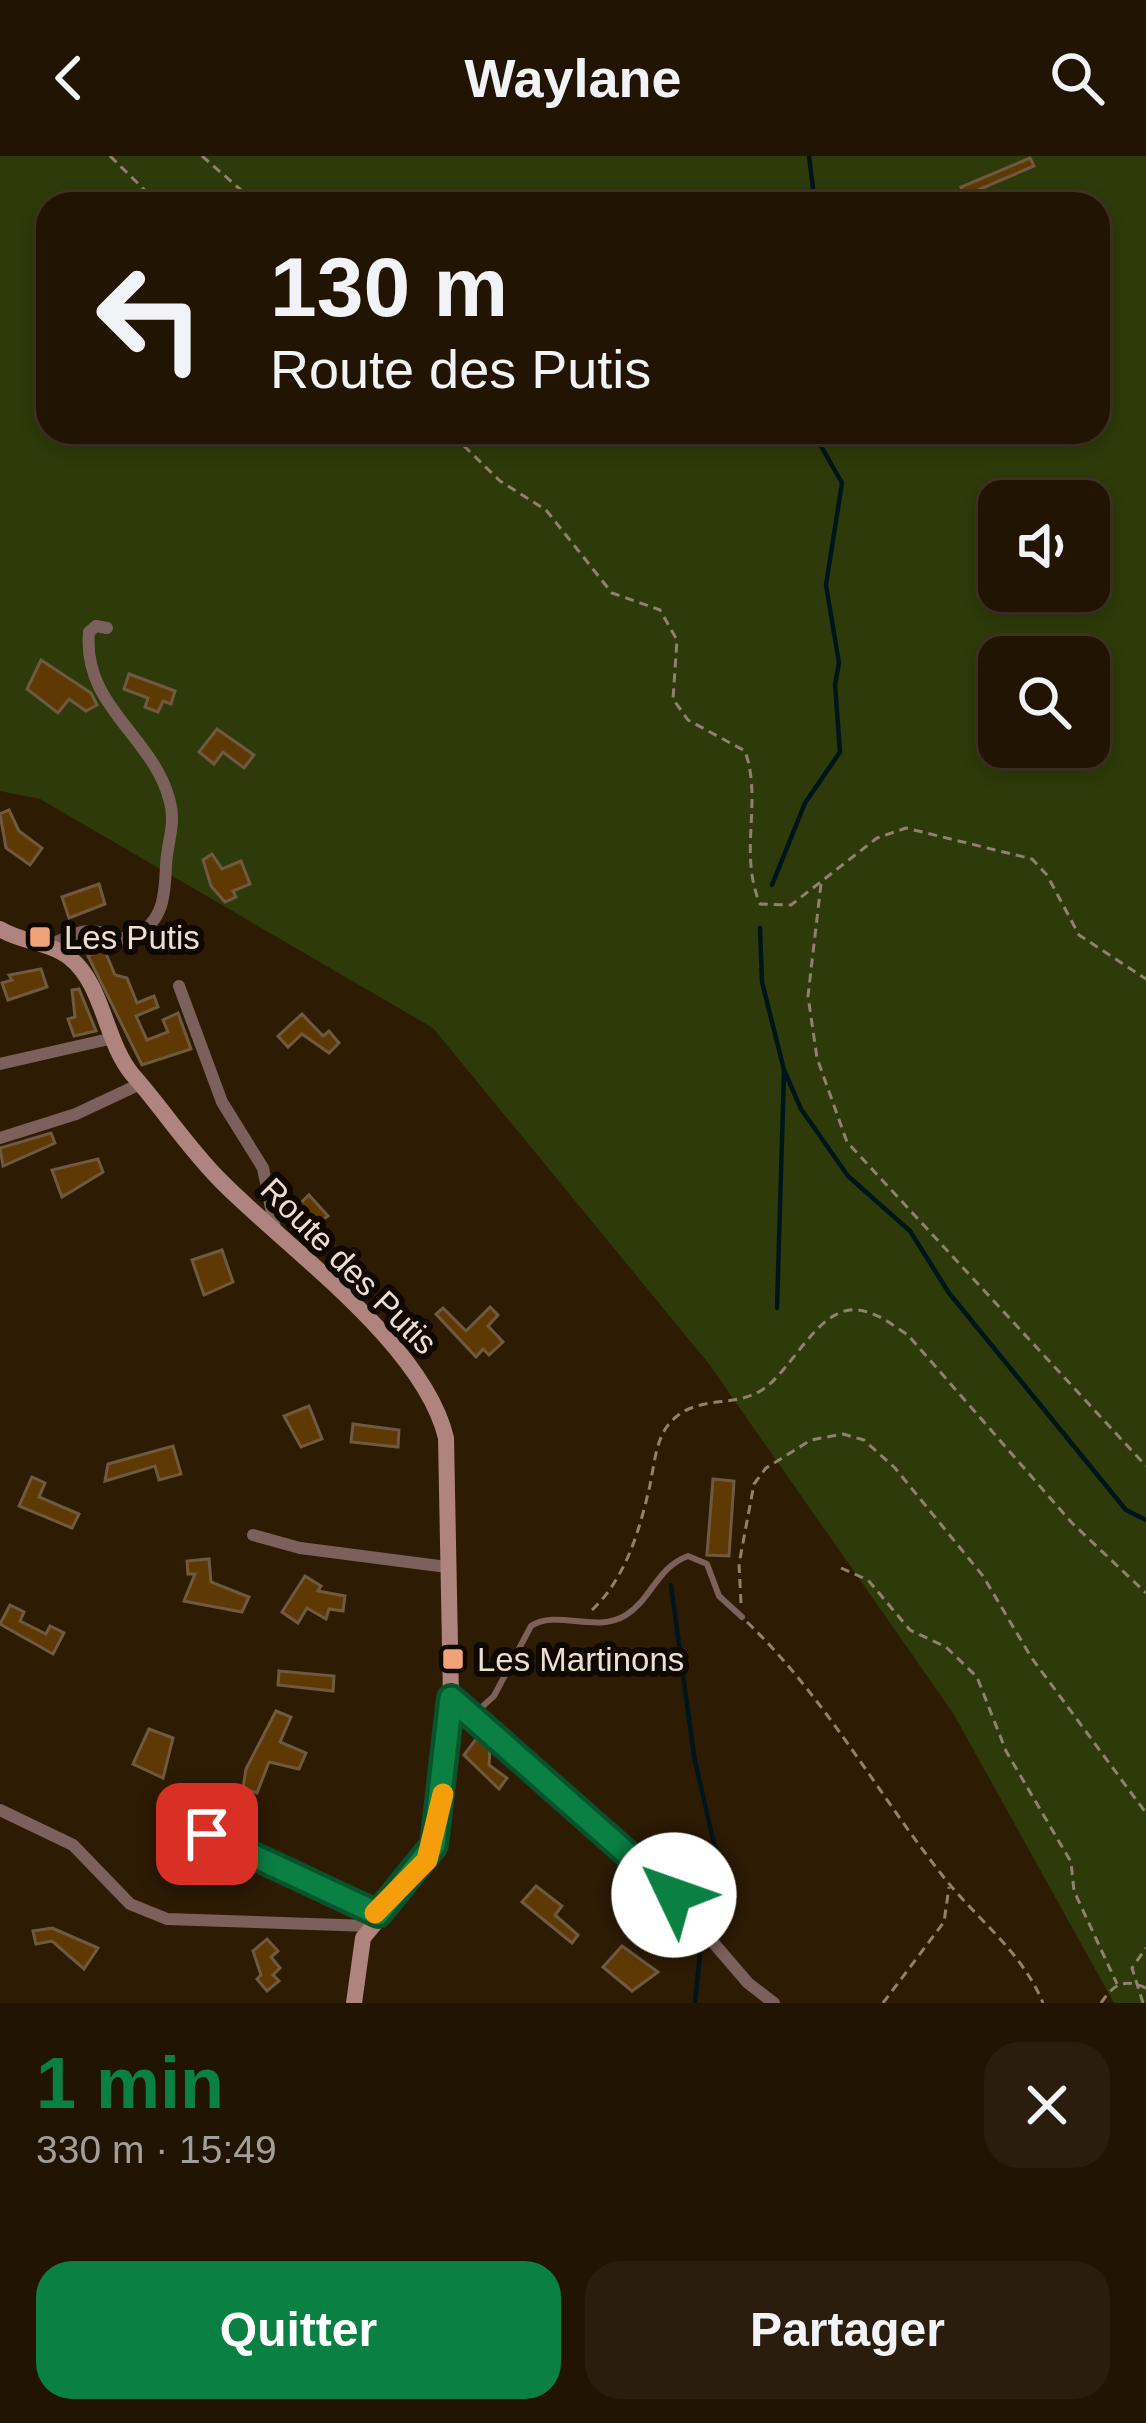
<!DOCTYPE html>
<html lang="fr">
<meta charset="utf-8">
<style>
:root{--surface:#221403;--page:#2a1d0d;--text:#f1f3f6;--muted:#a29e9a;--line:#3f3325;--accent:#0b8043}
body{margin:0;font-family:Arial,sans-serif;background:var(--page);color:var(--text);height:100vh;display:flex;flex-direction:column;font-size:45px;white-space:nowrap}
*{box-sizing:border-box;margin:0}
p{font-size:39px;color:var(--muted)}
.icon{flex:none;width:66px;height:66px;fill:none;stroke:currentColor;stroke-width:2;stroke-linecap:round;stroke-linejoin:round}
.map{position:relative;height:1847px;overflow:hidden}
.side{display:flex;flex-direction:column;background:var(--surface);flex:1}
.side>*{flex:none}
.top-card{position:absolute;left:36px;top:36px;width:1074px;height:252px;border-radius:36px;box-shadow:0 6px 18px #0003,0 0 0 3px var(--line);background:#221403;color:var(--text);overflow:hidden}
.tools{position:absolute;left:978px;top:324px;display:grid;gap:24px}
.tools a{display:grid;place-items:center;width:132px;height:132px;border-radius:24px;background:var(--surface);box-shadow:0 6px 18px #0003,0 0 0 3px var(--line);font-size:60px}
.pin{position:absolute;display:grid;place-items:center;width:102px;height:102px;color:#fff;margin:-51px;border-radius:24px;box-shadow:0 6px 18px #0006}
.me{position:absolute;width:132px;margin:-66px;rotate:312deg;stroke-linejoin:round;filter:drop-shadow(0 0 9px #0008)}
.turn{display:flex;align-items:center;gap:42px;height:252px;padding:0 36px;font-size:54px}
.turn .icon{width:156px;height:156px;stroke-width:2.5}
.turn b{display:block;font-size:84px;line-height:102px}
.round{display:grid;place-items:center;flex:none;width:126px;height:126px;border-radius:36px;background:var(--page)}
.overview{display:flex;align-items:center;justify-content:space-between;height:204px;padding:0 36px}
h1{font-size:72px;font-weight:700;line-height:90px;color:var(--accent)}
.cta{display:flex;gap:24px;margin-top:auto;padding:24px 36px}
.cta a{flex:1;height:138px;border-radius:36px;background:var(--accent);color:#fff;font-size:48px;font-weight:700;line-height:138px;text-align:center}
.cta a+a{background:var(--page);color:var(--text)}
header{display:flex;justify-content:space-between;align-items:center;height:156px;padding:0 36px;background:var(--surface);font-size:54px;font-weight:700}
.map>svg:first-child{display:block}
.green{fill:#2e3a09;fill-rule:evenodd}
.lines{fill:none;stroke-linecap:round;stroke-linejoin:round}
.stream{stroke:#00151a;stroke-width:4.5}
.building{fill:#5e3904;stroke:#6f5941;stroke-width:3}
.path{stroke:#90806e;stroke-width:3;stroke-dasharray:9 6;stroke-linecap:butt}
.lane{stroke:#7b605c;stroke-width:6}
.street{stroke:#7b605c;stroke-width:12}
.secondary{stroke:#af847e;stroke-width:16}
.route-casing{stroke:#07532c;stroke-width:30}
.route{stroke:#0b8043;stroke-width:21}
.slow{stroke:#f59e0b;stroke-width:21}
.poi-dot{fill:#f0a279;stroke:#0f0802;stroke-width:4.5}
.labels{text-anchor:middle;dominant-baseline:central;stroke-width:12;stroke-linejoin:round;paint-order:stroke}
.poi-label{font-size:33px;fill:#ecdfd1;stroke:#0f0802;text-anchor:start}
.street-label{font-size:33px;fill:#ecdfd1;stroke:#0f0802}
</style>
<header><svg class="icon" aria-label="back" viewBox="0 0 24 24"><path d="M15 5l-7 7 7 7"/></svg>Waylane<svg class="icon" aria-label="search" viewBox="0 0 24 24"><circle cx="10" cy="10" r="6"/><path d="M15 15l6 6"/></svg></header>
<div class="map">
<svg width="1146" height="1847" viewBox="0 0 1146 1847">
<rect width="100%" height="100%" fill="#2e1b04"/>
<path class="green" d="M0,0H1146V1847H1114L953,1557L709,1208L433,872L40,643L0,635ZM48,48H1098V276H48ZM999,345H1089V435H999ZM999,501H1089V591H999Z"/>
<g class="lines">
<g class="stream">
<path d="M809,0L815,48"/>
<path d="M772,729L805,647L840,596L835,529L839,507L826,429L842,327L813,276"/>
<path d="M760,772L762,826L784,914L801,953L848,1020L910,1075L949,1137L1126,1354L1146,1364"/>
<path d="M777,1152L784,917"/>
<path d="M671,1429L694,1600L716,1697L705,1758"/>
<path d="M695,1847L701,1788"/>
</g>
</g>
<g class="building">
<path d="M1030,2L1034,10L964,40L961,31Z"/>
<path d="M41,504L91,537L97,549L86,555L69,543L58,557L27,533Z"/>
<path d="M129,518L175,535L171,548L163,545L158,556L145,551L148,542L124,533Z"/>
<path d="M217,573L254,599L244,612L223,596L214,608L199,596Z"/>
<path d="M9,654L19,675L42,692L30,709L6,692L0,658Z"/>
<path d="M212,698L222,713L241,705L250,728L233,735L236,741L225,746L211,730L203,704Z"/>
<path d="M99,728L105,748L69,762L62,741Z"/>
<path d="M104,793L115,819L127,822L137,847L154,840L158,851L136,860L147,884L168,876L163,864L178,857L191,893L142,909L88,800Z"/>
<path d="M41,813L47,831L8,844L2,827L12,824L9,819Z"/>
<path d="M79,833L96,875L74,880L68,863L75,861L72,834Z"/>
<path d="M302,858L323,880L329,875L339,887L329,897L302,878L288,891L278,880Z"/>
<path d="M51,977L55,987L3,1010L0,992Z"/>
<path d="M98,1003L103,1016L62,1041L52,1014Z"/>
<path d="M309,1039L328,1060L302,1078L285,1062Z"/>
<path d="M222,1094L233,1126L204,1139L192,1104Z"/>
<path d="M490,1151L498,1159L488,1170L503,1186L489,1199L483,1193L476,1201L436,1158L443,1152L466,1175Z"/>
<path d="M309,1250L322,1283L301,1291L284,1260Z"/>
<path d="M353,1268L399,1274L398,1291L351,1286Z"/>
<path d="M173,1290L181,1318L159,1324L155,1310L105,1325L108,1308Z"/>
<path d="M32,1321L45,1327L39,1341L79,1358L72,1372L19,1350Z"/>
<path d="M713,1323L734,1325L729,1400L707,1399Z"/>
<path d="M209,1403L211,1426L249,1441L242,1456L184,1445L195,1418H188L187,1405Z"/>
<path d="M305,1420L321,1430L318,1435L345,1440L343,1455L329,1453L326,1463L307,1452L298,1467L282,1456Z"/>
<path d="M10,1449L24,1456L20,1465L46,1478L50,1470L64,1477L53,1498L0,1468Z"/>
<path d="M279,1515L334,1520L333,1535L278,1529Z"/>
<path d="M276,1555L291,1561L280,1586L306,1597L299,1613L269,1606L257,1637L243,1632L246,1613Z"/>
<path d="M149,1573L173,1582L163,1622L133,1608Z"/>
<path d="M476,1583L490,1593L489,1609L507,1622L499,1633L464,1599Z"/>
<path d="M536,1730L562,1750L555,1759L578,1779L572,1787L522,1746Z"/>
<path d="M52,1772L98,1792L84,1813L52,1785L36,1788L33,1775Z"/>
<path d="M267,1783L278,1795L271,1801L280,1812L273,1819L279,1825L267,1835L257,1823L261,1819L253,1795Z"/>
<path d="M622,1790L658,1816L632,1835L603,1811Z"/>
</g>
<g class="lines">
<g class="path">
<path d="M110,0L159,48"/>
<path d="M202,0L241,34L284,48"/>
<path d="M437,276L464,290L500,325L546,354L612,437L660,454L677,484L673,543L688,564L745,595C763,646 738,695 760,748L791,749L877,682L906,672L1032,703L1047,719L1079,779L1146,823"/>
<path d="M821,728L808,840L817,902L847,986L1146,1310"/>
<path d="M841,1412L868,1424L910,1474L946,1491L977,1521L1006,1595L1071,1706L1074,1735L1117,1828"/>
<path d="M741,1447L739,1408L754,1328L766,1312L811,1284L843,1278L864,1284L895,1312L983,1420L1031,1501L1146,1657"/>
<path d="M592,1454C626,1422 640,1373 650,1329C654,1310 656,1283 669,1268C695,1237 732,1253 762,1234C791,1215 815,1158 850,1154C872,1152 891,1168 908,1179L1072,1367L1146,1437"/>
<path d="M747,1466C826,1542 878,1639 946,1724C979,1765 1022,1796 1043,1847"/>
<path d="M883,1847L944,1766L949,1731"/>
<path d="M1101,1847C1114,1828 1123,1822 1146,1832"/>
<path d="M1143,1847L1132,1812L1146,1792"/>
</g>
<path class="lane" d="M473,1559L494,1540L531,1470C557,1453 596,1478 626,1459C652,1443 656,1412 688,1400L707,1408L719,1440L742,1461"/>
<g class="street">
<path d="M47,790C60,785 76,775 90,775C106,774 119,788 134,780C164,766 165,738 166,709C167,687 176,668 170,646C154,580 82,551 89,476L96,470L107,472"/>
<path d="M179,830L222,946L263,1012L275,1072"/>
<path d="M0,908L109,883"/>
<path d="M0,982L76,958L140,928"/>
<path d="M253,1379L300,1392L447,1411"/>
<path d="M451,1542L668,1734L748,1827L774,1847"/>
<path d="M0,1654L73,1689L130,1748L167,1763L369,1770"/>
<path d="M197,1674L378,1758"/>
</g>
<path class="secondary" d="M0,773C21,786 50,786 70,802C103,828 105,885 132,918C163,953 188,992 221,1025C288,1093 424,1188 446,1282L451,1542L441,1663L427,1704L363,1782L354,1847"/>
</g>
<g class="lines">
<defs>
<path id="route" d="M207,1678L378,1758L434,1689L451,1542L674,1739"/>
</defs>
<use href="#route" class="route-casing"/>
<use href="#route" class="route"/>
<path class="slow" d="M375,1757L427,1704L443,1638"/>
</g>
<g class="poi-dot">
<rect x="28" y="769" width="24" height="24" rx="6"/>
<rect x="441" y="1491" width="24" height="24" rx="6"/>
</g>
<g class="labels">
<g class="poi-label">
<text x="64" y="781">Les Putis</text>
<text x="477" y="1503">Les Martinons</text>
</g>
<g class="street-label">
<text transform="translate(349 1110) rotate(45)">Route des Putis</text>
</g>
</g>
</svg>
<div class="tools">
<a><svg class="icon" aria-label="sound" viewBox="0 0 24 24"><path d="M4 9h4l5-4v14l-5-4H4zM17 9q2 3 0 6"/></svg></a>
<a><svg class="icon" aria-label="search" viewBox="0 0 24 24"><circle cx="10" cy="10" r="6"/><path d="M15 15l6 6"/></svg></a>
</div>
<div class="pin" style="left:207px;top:1678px;background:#d93025"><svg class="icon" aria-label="arrive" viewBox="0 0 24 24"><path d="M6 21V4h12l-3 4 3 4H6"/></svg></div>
<svg class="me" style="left:674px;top:1739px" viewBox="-20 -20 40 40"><circle r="19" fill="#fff"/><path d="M0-13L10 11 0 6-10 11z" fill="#0b8043"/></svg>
<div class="top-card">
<div class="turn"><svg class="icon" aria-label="left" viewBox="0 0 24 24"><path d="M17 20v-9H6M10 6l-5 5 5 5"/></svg><div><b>130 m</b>Route des Putis</div></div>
</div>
</div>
<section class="side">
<div class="overview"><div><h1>1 min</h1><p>330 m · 15:49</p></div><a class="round"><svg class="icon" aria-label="close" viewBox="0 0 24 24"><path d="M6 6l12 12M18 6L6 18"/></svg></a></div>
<div class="cta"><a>Quitter</a><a>Partager</a></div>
</section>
